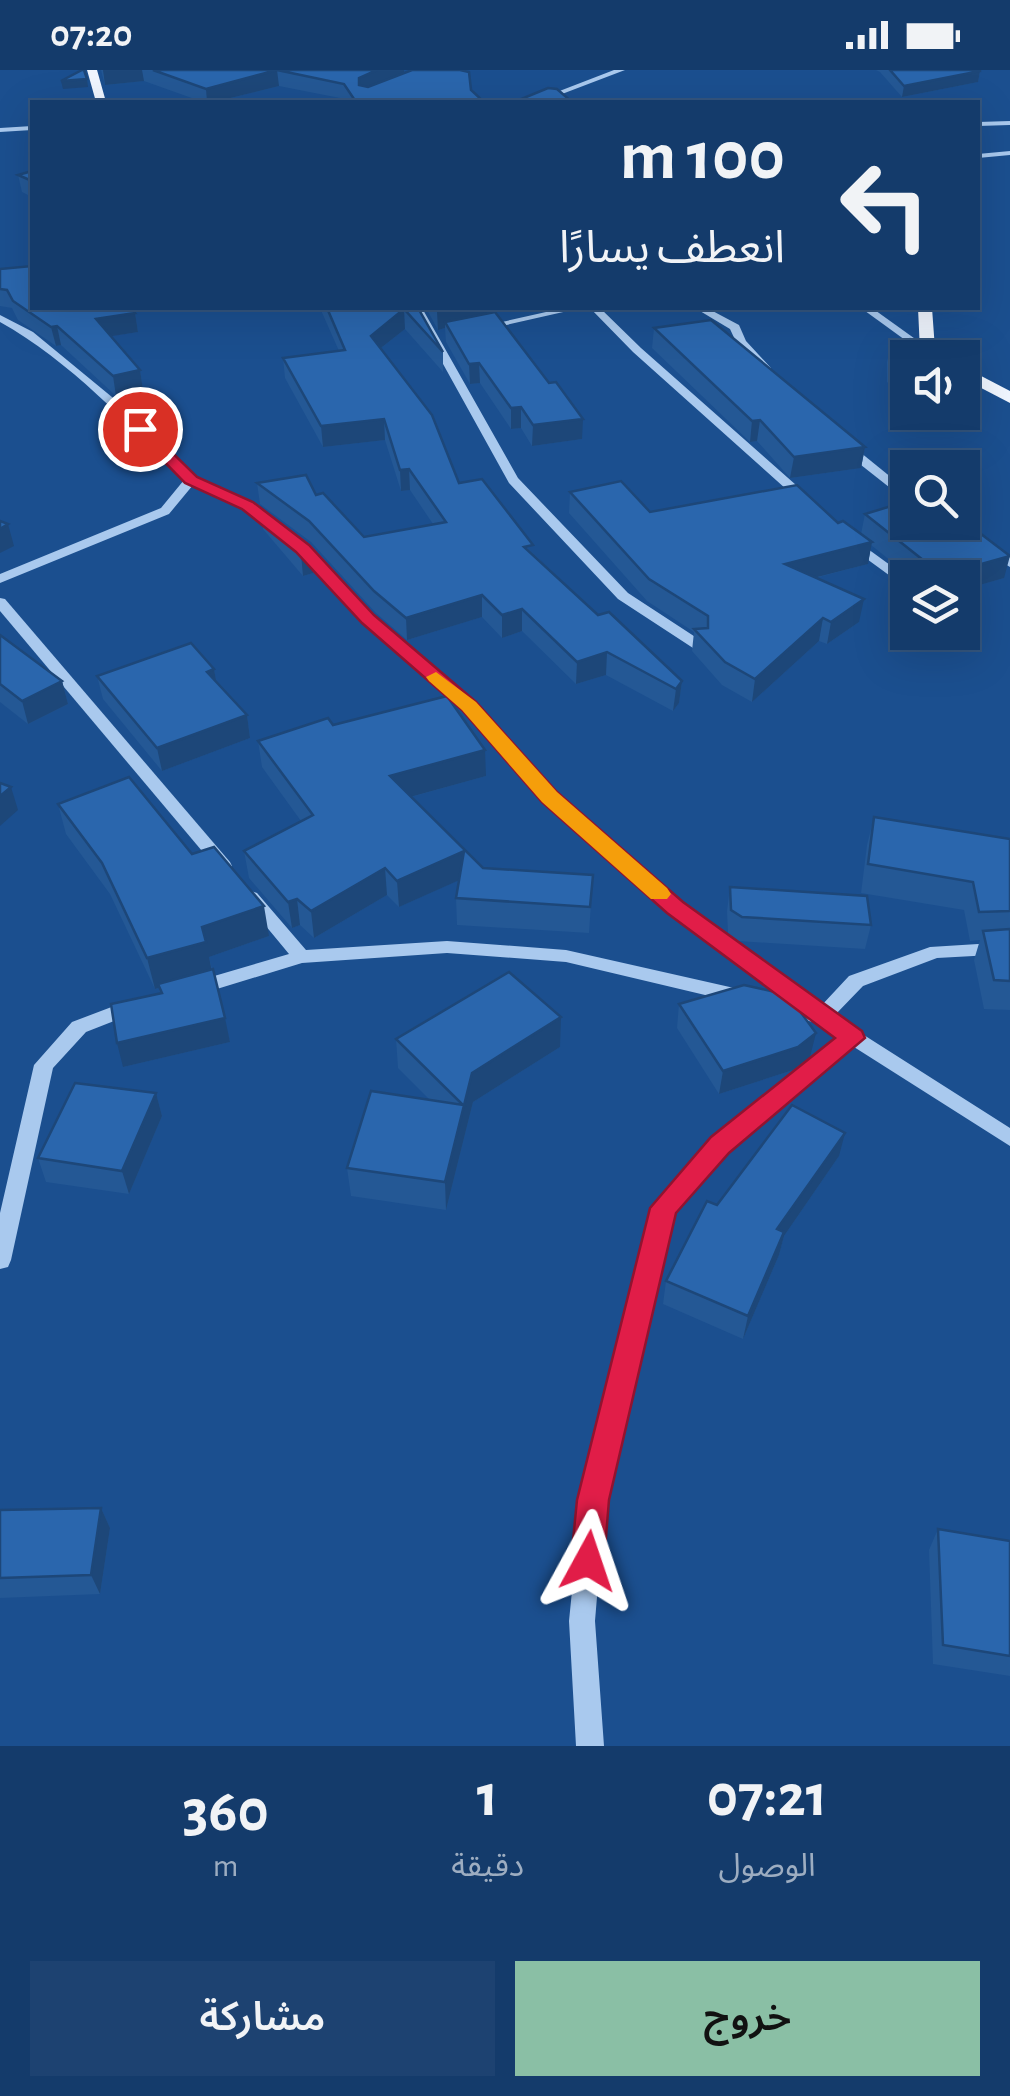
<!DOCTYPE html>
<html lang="ar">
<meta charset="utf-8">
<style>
:root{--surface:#143b6b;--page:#1d4271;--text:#f1f3f6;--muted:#9dadc1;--line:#33557e;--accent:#8abfa5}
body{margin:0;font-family:"Alegreya Sans","Noto Sans Arabic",sans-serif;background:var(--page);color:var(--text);direction:rtl;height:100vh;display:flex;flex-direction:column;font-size:38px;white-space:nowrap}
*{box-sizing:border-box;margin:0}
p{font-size:32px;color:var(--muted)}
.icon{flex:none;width:55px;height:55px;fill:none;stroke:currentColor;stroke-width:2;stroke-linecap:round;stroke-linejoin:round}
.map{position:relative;height:1676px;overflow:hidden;direction:ltr}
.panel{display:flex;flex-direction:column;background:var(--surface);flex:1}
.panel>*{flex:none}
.top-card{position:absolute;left:30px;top:30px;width:950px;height:210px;border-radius:0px;box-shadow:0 10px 40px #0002,0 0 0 2px var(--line);direction:rtl;background:#143b6b;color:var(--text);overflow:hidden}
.buttons{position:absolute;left:890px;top:270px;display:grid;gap:20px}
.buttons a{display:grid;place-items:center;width:90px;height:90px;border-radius:0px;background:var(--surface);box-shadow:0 10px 40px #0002,0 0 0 2px var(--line);font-size:50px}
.pin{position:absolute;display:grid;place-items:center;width:85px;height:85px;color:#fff;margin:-42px;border:5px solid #fff;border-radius:50%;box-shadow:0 2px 10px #0007}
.me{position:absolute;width:110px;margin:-55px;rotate:5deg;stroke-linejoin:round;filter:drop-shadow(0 0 8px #0008)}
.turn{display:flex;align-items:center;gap:35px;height:210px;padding:0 30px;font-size:45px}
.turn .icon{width:130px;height:130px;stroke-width:2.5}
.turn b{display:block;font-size:70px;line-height:85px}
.eta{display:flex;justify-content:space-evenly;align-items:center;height:170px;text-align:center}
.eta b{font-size:60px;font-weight:600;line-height:70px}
.button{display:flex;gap:20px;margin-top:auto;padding:20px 30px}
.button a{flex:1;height:115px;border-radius:0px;background:var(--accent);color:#111;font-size:40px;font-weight:600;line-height:115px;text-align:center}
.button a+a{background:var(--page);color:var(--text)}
.status{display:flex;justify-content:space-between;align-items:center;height:70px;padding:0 50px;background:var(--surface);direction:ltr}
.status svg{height:28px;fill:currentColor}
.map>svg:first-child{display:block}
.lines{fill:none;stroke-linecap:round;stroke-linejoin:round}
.minor{fill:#a9c9ee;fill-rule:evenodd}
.major{fill:#f0f6ff;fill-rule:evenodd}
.wall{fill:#245895}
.shaded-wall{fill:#1d4779}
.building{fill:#2a66ad;stroke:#1d4779;stroke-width:2.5}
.route{fill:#e11d48;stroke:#92132f;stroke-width:2.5}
.slow{fill:#f59e0b}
</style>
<div class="status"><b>07:20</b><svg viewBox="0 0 49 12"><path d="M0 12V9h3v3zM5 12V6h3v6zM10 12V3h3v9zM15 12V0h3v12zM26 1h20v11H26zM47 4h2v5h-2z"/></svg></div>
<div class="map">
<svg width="1010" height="1676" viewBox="0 0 1010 1676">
<rect width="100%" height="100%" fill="#1b4f8f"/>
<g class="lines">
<g class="minor">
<path d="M614,0H625L541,32H531Z"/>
<path d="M1010,51V55L978,56V52Z"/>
<path d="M32,56V60L0,62V58Z"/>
<path d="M1010,81V85L978,88V84Z"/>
<path d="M412,238H422L518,408L628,523L703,572V578H693L618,529L509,413Z"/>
<path d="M564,238H581L480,261L475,258Z"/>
<path d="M590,238H600L641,278L813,430V436H805L633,282Z"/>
<path d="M695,238H707L739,255L746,271L771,298V302H763L737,274L730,259Z"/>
<path d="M861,238H872L932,281L923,283Z"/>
<path d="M0,245L33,262L118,332L195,407L252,433L308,475L373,546L474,633L555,723L681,834L821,936L849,906L930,877L1010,872V884L937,888L863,916L834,946L1010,1058V1076L854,977L727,1081L673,1142L605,1431L595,1551L604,1676H576L569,1551L581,1431L652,1138L713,1069L840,968L817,953L805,950L804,943L669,842L543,731L464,639L363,552L298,481L244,439L193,415L169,444L0,513V504L161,438L184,410C128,354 70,291 0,252Z"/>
<path d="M842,374H850L908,421V432L842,380Z"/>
<path d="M935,452H951L1010,487V497Z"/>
<path d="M850,466L908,508V519L845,473L843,470Z"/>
<path d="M0,528L5,529L230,792L232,796L230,800H218L0,541Z"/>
<path d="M251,821L257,823L306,880L447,871L566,880L743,920L750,922L752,927L750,932L743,934L566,892L447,883L302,893L194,926L187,924L185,919L187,914L289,884L245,831L242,827L245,823Z"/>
<path d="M130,930L137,932L139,937L137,942L86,962L53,998L11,1190L8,1197L0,1199V1143L34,995L72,952Z"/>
</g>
<g class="major">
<path d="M87,0H97L106,32H96Z"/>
<path d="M918,238H932L935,279L946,288H928L920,281Z"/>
<path d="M962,296L1010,321V333L962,308Z"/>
</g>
</g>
<g class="wall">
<path d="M101,0H404V4L471,20L484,32H347L345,29L279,16L214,32H203L144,11L105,15Z"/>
<path d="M876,0H980L978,12L902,27L880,2Z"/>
<path d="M32,101V127L22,122L18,105Z"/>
<path d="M0,199L135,243L138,262L111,266L140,300L143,320L116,326L61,275L56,276L18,250L12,238L0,236Z"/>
<path d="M320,238H418L443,282V302L405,259L381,278L459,413L598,545L682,611L679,633L673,641L606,605L576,614L522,561L502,568L482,547L407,570L376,543L311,472L260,434L257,413L316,425L364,467L433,454L410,420L401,421L385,370L323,377L285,308L283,288L339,281Z"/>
<path d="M426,238H487V244L582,369L532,376L521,358L511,359L480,313L470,314L446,272L445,258L438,260Z"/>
<path d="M654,258L865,377L861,398L790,408L757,371L750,372L652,278Z"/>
<path d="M891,273L908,288V322L903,323L887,312V292Z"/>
<path d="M570,422L650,442L838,453L861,464L865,444L1004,508L962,520V508H912L871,475L868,494L815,508L859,552L827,574L819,571L752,632L722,615L692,581L694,562L647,531L569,443Z"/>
<path d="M260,437L311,481L313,503L303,506L263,459Z"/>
<path d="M0,565L62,611L68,634L28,654L0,632Z"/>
<path d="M214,599L216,612L247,645L250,668L162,701L103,629L97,606Z"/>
<path d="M333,655L486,706L411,727L483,798L593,805L589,863L457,855L456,828L459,810L399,837L387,825L314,868L300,855L292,858L249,808L244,781L301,751L262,697L258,671Z"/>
<path d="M58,734L192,784L269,866L209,887L230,972L123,997L160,923L159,918L155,919L110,824L66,764Z"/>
<path d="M874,747L1010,769V940L984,939L974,890L980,870L970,871L964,840L861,823L867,775Z"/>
<path d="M730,817L871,855L865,879L738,871L728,863L727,841Z"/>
<path d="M679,934L810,987L793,1000L719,1024L677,958Z"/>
<path d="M396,969L560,977L473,1032L446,1140L351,1126L347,1098L430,1030L398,998Z"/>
<path d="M156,1023L162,1046L129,1124L46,1112L38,1088Z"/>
<path d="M839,1086L784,1166L779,1185L743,1269L663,1234L666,1211L717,1135Z"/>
<path d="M101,1438L110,1458L100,1524L0,1528V1440Z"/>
<path d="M938,1459L1010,1471V1606L933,1594L929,1480Z"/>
</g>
<g class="shaded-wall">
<path d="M103,0H142L144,11L105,15Z"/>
<path d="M277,0L279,16L214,32H207L206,19Z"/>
<path d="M377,0H404V4L360,24L359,8Z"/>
<path d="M980,1L978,12L902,27L904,16Z"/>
<path d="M87,9L88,17L63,19L61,11Z"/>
<path d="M453,238H487V250L445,252V258L438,260L437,241Z"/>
<path d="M404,239L405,259L372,285L371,266Z"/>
<path d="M135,243L138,262L100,268L96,249Z"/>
<path d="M57,256L61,275L56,276L51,257Z"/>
<path d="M479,293L480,313L470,314L469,294Z"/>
<path d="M140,300L143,320L116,326L113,306Z"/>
<path d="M908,303V322L903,323Z"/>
<path d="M521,337V358L511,359V338Z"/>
<path d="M384,349L385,370L323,377L321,356Z"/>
<path d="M583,349L582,369L532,376L533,355Z"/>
<path d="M760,350L757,371L750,372L752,351Z"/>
<path d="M865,377L861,398L790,408L794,387Z"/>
<path d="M409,399L410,420L401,421L400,400Z"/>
<path d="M8,454L14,476L0,483V459Z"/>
<path d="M872,472L868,494L782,516L785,494Z"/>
<path d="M311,481L313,503L303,506L301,484Z"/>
<path d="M1010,486L1004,508L962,520V508H942V505Z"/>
<path d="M482,525V547L407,570L406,548Z"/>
<path d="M864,529L859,552L827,574L831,552Z"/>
<path d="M522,539V561L502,568V545Z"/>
<path d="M823,548L819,571L752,632L755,609Z"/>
<path d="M607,582L606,605L576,614L577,592Z"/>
<path d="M214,599L218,622L207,602Z"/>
<path d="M62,611L68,634L28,654L22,631Z"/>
<path d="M682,611L679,633L673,641L676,619Z"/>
<path d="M247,645L250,668L162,701L157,678Z"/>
<path d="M485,680L486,706L392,732L390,706Z"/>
<path d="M11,717L18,740L0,756V726Z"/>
<path d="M464,781V808L399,837L397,811Z"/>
<path d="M385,798L387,825L314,868L311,841Z"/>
<path d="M297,829L300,855L292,858L288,832Z"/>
<path d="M264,836L269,866L209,887L212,902L155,919L147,888L202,857Z"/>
<path d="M561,947L560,977L473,1032L446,1140L445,1112L472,1003Z"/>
<path d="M225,948L230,972L123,997L117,973Z"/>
<path d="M816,963L810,987L793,1000L719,1024L723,1001Z"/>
<path d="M156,1023L162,1046L129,1124L122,1101Z"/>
<path d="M845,1063L839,1086L784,1166L779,1185L743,1269L748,1246L777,1159Z"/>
<path d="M101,1438L110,1458L100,1524L91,1505Z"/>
</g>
<g class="building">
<path d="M82,0H84L87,9L61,11Z"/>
<path d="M153,0H377L359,8V15L368,17L412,0H460L469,2L471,20L484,32H356L344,14L277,0L206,19Z"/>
<path d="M890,0H980V1L904,16Z"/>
<path d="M548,18L557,19L572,32H514Z"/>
<path d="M32,101V111L18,105Z"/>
<path d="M32,196V238H131L135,243L96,249L140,300L113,306L57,256L51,257L13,231L7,220L0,219V199Z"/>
<path d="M327,238H418L443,282L404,239L371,266L432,345L459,413L482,409L533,475L524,477L598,545L609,542L682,611L676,619L607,582L577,592L522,539L502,545L482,525L406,548L374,521L309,451L257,413L306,405L316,425L323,423L364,467L446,452L409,399L400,400L384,349L321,356L283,288L345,280Z"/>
<path d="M495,242L549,313L556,312L583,349L533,355L521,337L511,338L479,293L469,294L445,252Z"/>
<path d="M711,250L865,377L794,387L760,350L752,351L654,258Z"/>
<path d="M910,269L940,288H908L907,303L891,292V273Z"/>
<path d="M621,411L650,442L797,415L838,453L843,451L872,472L785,494L864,529L831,552L823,548L755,609L725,592L694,559L708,558V546L649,509L570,422Z"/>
<path d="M908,431V452H940L960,466L977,461L1010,486L942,505L865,444Z"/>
<path d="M260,437L311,481L301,484Z"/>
<path d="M0,451L8,454L0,459Z"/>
<path d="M0,565L62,611L22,631L0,614Z"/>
<path d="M191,573L214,599L207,602L247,645L157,678L97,606Z"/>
<path d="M447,626L485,680L390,706L483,798L593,805L590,837L456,828L464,781L397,811L385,798L311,841L297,829L288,832L244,781L313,745L258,671L328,648L333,655Z"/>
<path d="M129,707L192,784L214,777L264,836L202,857L206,872L147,888L102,793L58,734Z"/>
<path d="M0,713L11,717L0,726Z"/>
<path d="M874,747L1010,769V841L979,842L973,812L868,794Z"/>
<path d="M730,817L867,826L871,855L742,847L731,840Z"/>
<path d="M1010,859V911L994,910L983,861Z"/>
<path d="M213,899L225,948L117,973L111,934L162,923L158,914Z"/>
<path d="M509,902L561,947L472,1003L445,1112L347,1098L371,1021L463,1035L396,969Z"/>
<path d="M744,915L788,925L816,963L798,977L723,1001L679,934Z"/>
<path d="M75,1013L156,1023L122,1101L38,1088Z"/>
<path d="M792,1035L845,1063L777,1159L784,1162L748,1246L666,1211L707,1131L717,1135Z"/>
<path d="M101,1438L91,1505L0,1508V1440Z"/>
<path d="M938,1459L1010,1471V1586L943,1575Z"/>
</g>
<path class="route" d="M135,356H145L197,407L253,432L309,475L374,545L476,632L557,722L683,832L862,961L865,968L729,1083L676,1143L609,1430L604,1491L599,1503L588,1508L576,1503L571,1491L577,1430L650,1138L711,1067L835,968L667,843L542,732L462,640L362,553L296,482L242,439L185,413L135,362Z"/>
<path class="slow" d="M436,602L476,632L557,722L667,818L671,824L667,829H651L542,732L462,640L429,611L426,607Z"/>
</svg>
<div class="buttons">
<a><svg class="icon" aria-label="sound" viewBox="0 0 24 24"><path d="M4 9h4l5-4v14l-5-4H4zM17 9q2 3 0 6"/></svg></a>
<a><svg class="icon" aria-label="search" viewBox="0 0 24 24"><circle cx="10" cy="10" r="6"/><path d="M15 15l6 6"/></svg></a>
<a><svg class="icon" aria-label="layers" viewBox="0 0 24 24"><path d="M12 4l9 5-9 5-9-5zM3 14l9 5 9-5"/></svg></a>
</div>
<div class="pin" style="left:140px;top:359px;background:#d93025"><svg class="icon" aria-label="arrive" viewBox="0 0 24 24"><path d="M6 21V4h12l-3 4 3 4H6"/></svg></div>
<svg class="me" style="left:588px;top:1491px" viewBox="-20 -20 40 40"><path d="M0-17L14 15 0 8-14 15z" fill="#e11d48" stroke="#fff" stroke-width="4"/></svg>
<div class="top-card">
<div class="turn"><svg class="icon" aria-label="left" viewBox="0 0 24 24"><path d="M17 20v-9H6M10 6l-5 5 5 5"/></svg><div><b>100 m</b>انعطف يسارًا</div></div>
</div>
</div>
<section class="panel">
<div class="eta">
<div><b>07:21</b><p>الوصول</p></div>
<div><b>1</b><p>دقيقة</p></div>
<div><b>360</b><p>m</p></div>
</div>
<div class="button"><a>خروج</a><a>مشاركة</a></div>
</section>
